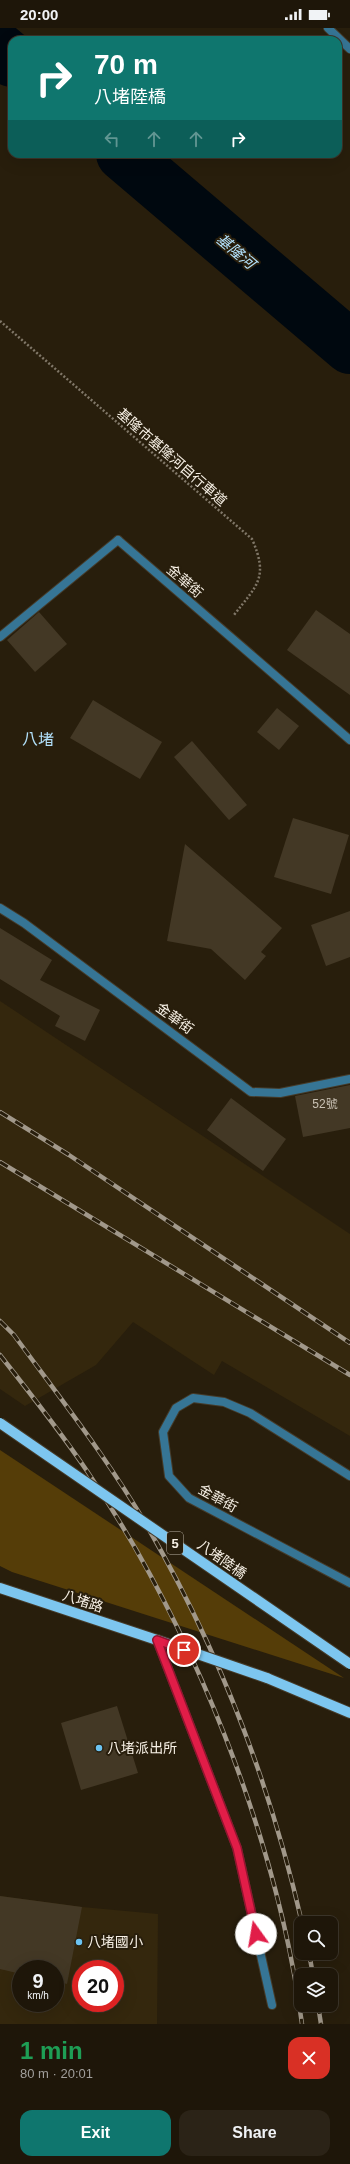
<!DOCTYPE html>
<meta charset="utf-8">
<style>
:root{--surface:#1e1609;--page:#2b2317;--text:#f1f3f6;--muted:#a19f9c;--line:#3c352a;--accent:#0f766e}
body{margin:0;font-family:Arial,"Noto Sans TC",sans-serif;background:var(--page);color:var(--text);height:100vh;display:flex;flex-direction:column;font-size:15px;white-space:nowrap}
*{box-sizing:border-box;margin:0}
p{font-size:13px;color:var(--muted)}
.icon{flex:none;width:22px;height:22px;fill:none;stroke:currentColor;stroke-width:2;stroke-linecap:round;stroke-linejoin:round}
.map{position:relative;height:1996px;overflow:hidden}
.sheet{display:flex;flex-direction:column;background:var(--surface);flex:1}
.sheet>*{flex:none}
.guide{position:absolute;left:8px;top:8px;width:334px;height:122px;border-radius:12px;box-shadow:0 4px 16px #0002,0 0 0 1px var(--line);background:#0f766e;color:#fff;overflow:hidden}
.fabs{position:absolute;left:294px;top:1888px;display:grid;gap:8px}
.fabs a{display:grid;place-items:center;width:44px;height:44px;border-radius:8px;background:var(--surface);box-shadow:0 4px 16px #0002,0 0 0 1px var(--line);font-size:20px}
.speed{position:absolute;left:12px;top:1932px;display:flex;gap:8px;font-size:20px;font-weight:700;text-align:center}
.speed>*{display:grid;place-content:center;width:52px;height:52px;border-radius:50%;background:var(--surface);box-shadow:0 4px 16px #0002,0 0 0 1px var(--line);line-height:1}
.speed small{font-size:10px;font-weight:400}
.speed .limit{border:6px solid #d22;background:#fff;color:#111}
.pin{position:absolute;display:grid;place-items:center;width:34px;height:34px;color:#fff;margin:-17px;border:2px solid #fff;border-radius:50%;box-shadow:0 1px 4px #0007}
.me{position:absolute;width:44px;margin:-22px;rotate:347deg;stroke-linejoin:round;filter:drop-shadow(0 0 3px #0008)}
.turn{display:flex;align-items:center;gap:14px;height:84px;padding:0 20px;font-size:18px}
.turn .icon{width:52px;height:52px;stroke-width:2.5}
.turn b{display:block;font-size:28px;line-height:34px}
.lanes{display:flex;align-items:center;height:38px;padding:0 20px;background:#0003;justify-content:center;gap:20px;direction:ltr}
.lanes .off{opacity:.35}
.round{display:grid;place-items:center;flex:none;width:42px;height:42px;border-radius:12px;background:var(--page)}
.overview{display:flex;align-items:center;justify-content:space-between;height:68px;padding:0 20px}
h1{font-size:24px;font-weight:600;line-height:30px;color:#1e9e55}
.button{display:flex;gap:8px;margin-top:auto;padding:8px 20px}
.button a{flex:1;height:46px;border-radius:12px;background:var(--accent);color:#fff;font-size:16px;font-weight:600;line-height:46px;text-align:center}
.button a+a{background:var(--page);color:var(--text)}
.status{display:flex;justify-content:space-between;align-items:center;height:28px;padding:0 20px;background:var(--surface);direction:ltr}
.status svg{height:11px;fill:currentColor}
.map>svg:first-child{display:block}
.built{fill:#34270d;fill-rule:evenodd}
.green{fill:#553d08}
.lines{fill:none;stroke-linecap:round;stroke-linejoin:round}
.river{stroke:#00080f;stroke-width:54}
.building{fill:#433825}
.lane-casing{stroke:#453b2a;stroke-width:10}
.street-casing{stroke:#453b2a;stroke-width:10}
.primary-casing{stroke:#453b2a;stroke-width:12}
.path{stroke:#807768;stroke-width:2.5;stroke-dasharray:2 2;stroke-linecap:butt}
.lane{stroke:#367595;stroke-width:8}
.street{stroke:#367595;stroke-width:8}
.primary{stroke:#7dc6ef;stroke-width:10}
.rail-casing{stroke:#a1988a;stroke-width:4.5}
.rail{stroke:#281e0c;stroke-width:3;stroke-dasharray:9;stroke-linecap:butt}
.primary-bridge-casing{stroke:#453b2a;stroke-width:12;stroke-linecap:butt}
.primary-bridge{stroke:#7dc6ef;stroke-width:10}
.route-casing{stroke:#92132f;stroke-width:10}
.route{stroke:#e11d48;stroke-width:7}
.poi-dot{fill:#6bc3f2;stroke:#281e0c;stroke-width:1.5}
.labels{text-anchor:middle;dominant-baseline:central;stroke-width:4;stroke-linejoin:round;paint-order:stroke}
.number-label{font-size:12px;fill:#cac2b5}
.shield{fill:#281e0c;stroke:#b9b1a4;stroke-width:1}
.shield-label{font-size:13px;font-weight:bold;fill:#f7f0e5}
.street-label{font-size:14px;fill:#f7f0e5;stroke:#281e0c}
.poi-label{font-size:14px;fill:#f7f0e5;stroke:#281e0c;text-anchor:start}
.water-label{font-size:15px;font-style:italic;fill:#b4e3fe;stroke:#281e0c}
.quarter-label{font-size:16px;fill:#b1dff9;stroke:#281e0c}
</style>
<div class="status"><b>20:00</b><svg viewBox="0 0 49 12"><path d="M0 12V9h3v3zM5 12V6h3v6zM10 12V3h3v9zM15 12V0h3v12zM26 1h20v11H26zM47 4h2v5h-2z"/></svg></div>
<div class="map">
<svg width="350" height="1996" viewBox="0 0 350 1996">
<rect width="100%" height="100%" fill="#281e0c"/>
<g class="built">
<path d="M0,973L350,1206V1408L222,1333L214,1347L133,1294L96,1337L25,1378L0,1361Z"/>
<path d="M0,1868L82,1879L158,1886L157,1996H0ZM21,1941H55V1975H21ZM81,1941H115V1975H81Z"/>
</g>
<path class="green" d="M0,1422L344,1650L12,1544L0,1538Z"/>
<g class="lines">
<g class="river">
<path d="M0,22L12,32"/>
<path d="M123,126L350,319"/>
</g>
</g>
<g class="building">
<path d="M316,582L350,606V667L287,622Z"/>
<path d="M39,584L67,616L35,644L7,612Z"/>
<path d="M93,672L162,714L140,751L70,710Z"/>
<path d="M277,680L299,698L279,722L257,704Z"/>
<path d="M192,713L247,777L229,792L174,729Z"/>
<path d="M293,790L349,807L331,866L274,849Z"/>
<path d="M185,816L282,900L261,924L266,928L245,952L211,921L167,913Z"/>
<path d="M350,883V929L326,938L311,897Z"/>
<path d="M0,900L52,932L40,952L100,982L85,1013L55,998L60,988L0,951Z"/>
<path d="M350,1057V1100L303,1109L295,1068Z"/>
<path d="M231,1070L286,1111L263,1143L207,1102Z"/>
<path d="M117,1678L138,1745L81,1762L61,1695Z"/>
<path d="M0,1868L82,1879L67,1956L55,1953V1941H21V1946L0,1941Z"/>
</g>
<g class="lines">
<defs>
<g id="lane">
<path d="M0,609L118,512"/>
<path d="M0,880L24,895L251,1064L280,1065L350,1051"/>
<path d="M157,1612L237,1820L272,1977"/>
</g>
<g id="street">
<path d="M328,0L350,21"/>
<path d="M118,512L350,712"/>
<path d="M350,1448L250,1385L224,1374L193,1370L176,1380L163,1404L169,1448L189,1470L350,1555"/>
</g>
<g id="primary">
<path d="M0,1560L157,1612"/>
<path d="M267,1650L350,1685"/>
</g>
</defs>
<use href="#lane" class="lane-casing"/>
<use href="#street" class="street-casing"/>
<use href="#primary" class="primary-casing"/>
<path class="path" d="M0,293L252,511C269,550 257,557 234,587"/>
<use href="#lane" class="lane"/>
<use href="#street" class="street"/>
<use href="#primary" class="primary"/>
<defs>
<g id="rail">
<path d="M0,1084L69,1127L350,1315"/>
<path d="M0,1134L350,1347"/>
<path d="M0,1293L14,1307C60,1370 108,1431 147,1498C219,1622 270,1755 302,1895"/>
<path d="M0,1327C30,1365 60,1403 87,1443C193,1599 277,1809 302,1996"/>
<path d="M309,1925L313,1947"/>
<path d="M318,1977L321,1996"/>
</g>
</defs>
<use href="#rail" class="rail-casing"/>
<use href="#rail" class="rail"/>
<defs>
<g id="primary-bridge">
<path d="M0,1395L350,1636"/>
<path d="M157,1612L267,1650"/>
</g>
</defs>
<use href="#primary-bridge" class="primary-bridge-casing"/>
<use href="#primary-bridge" class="primary-bridge"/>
</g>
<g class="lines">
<defs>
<path id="route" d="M184,1622L157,1612L237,1820L256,1906"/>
</defs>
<use href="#route" class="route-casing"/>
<use href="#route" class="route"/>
</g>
<g class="poi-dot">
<circle cx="99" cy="1720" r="4"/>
<circle cx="79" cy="1914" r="4"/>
</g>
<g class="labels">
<g class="number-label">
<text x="325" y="1076">52號</text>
</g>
<rect class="shield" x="167" y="1504" width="16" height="22" rx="3"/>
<g class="shield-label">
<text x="175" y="1515">5</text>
</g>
<g class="street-label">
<text transform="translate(172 429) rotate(41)">基隆市基隆河自行車道</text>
<text transform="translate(185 553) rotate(41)">金華街</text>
<text transform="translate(175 990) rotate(36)">金華街</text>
<text transform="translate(218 1470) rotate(29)">金華街</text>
<text transform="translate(222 1531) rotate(35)">八堵陸橋</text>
<text transform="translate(83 1573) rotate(18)">八堵路</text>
</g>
<g class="poi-label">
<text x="107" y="1720">八堵派出所</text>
<text x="87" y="1914">八堵國小</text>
</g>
<g class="water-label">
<text transform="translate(236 223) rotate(40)">基隆河</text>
</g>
<g class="quarter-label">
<text x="38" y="711">八堵</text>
</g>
</g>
</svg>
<div class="fabs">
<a><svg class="icon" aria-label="search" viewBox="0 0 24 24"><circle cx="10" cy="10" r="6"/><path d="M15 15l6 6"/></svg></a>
<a><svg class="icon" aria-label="layers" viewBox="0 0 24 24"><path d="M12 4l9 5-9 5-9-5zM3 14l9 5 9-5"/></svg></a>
</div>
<div class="speed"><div>9<small>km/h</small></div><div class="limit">20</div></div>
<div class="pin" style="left:184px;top:1622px;background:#d93025"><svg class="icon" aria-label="arrive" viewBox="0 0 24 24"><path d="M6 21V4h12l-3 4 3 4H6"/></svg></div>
<svg class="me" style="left:256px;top:1906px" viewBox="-20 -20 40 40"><circle r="19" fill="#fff"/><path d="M0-13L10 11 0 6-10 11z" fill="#e11d48"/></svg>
<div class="guide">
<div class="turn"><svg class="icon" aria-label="right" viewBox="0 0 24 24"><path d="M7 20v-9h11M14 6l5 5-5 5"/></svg><div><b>70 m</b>八堵陸橋</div></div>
<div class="lanes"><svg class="icon off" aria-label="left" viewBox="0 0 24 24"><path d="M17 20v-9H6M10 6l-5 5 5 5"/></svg><svg class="icon off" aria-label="ahead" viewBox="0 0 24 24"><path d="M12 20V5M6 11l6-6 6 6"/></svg><svg class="icon off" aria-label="ahead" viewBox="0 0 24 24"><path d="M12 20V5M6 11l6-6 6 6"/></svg><svg class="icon" aria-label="right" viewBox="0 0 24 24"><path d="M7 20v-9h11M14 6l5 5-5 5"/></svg></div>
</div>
</div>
<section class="sheet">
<div class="overview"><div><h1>1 min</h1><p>80 m · 20:01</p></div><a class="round" style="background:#d93025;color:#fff"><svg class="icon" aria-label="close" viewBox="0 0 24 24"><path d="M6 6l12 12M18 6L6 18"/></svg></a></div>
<div class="button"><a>Exit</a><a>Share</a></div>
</section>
